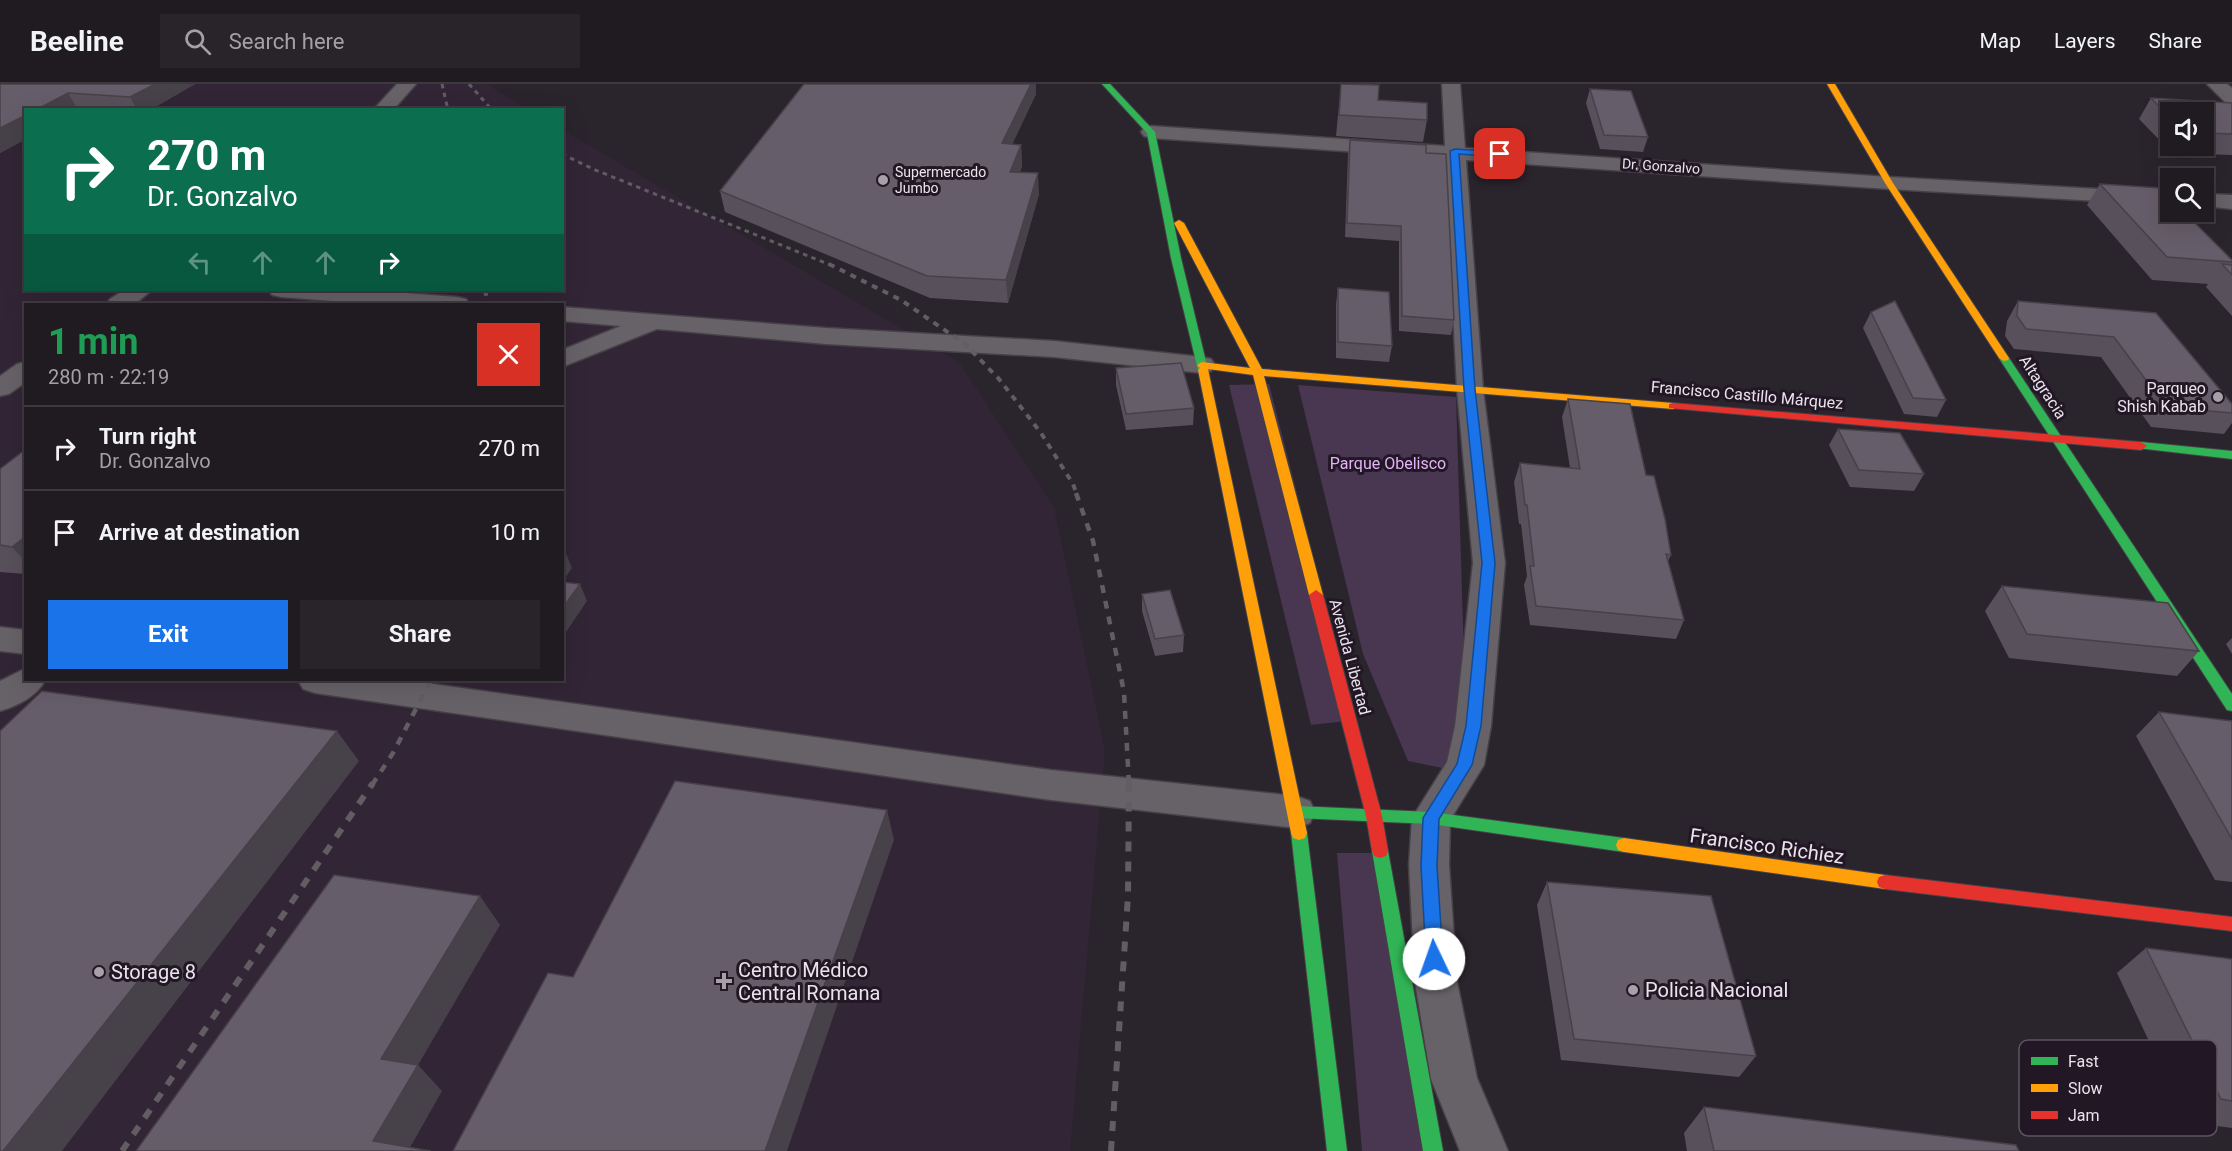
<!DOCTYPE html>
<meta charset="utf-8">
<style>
:root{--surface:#201b21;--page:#28242a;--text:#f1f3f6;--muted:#a2a1a5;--line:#3d393f;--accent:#1a73e8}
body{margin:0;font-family:Roboto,sans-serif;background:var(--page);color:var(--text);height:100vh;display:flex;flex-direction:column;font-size:22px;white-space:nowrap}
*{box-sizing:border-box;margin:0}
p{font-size:20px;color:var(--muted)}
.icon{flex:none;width:33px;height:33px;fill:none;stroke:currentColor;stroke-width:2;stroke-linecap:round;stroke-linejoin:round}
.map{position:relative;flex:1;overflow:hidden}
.panel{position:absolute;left:24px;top:219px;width:540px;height:378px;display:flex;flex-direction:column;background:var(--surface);border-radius:0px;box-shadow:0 6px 24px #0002,0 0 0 2px var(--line)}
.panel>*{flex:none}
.hud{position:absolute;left:24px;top:24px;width:540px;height:183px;border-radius:0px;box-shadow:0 6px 24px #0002,0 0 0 2px var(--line);background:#0b6e4f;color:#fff;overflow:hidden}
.tools{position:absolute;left:2160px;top:18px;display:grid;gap:12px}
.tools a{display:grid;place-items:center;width:54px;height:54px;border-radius:0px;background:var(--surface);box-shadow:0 6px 24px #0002,0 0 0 2px var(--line);font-size:30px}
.pin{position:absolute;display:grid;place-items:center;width:51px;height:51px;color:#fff;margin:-26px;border-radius:12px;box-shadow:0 3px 9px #0006}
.me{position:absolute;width:66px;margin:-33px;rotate:357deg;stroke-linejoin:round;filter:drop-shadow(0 0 4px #0008)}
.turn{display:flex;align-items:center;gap:21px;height:126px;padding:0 24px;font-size:27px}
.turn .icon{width:78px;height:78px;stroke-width:2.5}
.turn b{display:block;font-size:42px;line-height:51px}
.lanes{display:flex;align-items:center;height:57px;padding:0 24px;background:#0003;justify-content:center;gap:30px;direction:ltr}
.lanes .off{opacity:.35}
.round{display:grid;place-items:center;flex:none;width:63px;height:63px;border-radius:0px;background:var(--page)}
.headline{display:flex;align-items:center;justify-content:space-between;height:102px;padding:0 24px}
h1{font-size:36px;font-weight:700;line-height:45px;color:#1e9e55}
.button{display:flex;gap:12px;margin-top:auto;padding:12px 24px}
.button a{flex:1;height:69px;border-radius:0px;background:var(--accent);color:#fff;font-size:24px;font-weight:700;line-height:69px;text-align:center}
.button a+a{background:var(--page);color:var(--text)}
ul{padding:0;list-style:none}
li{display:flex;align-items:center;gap:18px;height:84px;padding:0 24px;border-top:2px solid var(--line)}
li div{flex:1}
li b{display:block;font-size:22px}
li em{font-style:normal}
header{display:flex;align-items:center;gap:36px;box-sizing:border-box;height:84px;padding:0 30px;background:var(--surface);border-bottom:2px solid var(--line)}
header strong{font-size:28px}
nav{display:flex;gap:33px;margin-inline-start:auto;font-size:21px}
.search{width:420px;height:54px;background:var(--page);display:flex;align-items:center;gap:15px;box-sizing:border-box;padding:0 21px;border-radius:0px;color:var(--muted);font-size:22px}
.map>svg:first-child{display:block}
.built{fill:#322536;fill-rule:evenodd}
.green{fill:#493650}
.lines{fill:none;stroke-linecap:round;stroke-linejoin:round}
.street-casing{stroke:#454147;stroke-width:3}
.fast-casing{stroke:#454147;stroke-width:2}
.slow-casing{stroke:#454147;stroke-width:2}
.jam-casing{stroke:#454147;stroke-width:2}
.street{fill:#666268;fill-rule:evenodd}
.fast{fill:#30b455;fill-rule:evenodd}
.slow{fill:#ff9f0a;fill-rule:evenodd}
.jam{fill:#e5322d;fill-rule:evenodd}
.rail-far3{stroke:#615d63;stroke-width:3;stroke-dasharray:4.5 4.5;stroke-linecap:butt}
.rail-far2{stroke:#615d63;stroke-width:4;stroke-dasharray:6 6;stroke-linecap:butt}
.rail-far1{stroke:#615d63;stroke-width:4.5;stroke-dasharray:8 8;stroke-linecap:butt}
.rail{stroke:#615d63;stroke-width:6;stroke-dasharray:10 10;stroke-linecap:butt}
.wall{fill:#58505b;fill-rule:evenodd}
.shaded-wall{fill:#47414a}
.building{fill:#665d6a;stroke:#47414a;stroke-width:1.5}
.route{fill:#1a73e8;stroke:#114b97;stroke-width:1.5}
.poi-dot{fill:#a7a0a9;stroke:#211725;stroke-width:2}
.labels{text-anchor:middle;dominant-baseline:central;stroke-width:6;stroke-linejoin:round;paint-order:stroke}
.far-street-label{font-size:14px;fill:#eae3ec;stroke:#211725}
.far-poi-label{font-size:14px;fill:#eae3ec;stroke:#211725;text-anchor:start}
.street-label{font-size:16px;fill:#eae3ec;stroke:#211725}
.poi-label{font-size:16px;fill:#eae3ec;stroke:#211725;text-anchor:end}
.park-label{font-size:16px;fill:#e5b3f7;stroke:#211725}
.near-street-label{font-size:20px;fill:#eae3ec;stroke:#211725}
.near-poi-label{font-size:20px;fill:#eae3ec;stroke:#211725;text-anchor:start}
.key{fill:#211725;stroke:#5d5461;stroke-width:1.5}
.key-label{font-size:16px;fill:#eae3ec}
</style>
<header>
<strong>Beeline</strong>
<div class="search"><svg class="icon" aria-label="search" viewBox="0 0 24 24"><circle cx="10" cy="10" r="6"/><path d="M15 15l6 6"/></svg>Search here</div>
<nav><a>Map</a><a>Layers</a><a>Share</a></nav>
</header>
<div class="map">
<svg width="2232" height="1067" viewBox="0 0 2232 1067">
<rect width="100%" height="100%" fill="#2a242c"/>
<path class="built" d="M0,0H487L527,25L26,26V206H562L563,46L959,278L1054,423L1105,667L1070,1067H0ZM26,220H562V596H26Z"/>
<g class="green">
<path d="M1269,300L1355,636L1311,641L1229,301Z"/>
<path d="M1298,301L1456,313L1466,638L1447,685L1408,677L1363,570Z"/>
<path d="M1337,769H1389L1432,1067H1362Z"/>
</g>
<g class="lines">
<defs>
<g id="street">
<path d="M397,0H416L393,26H373Z"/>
<path d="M1442,0H1460L1465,64L1889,93L2170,109V121L1889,105L1466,76L1483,305L1505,479L1491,642L1484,681L1450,736L1449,781L1457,898L1477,994L1508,1067H1460L1431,995L1415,898L1409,781L1412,734L1447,678L1455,642L1473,479L1457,305L1445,74L1151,54L1144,52L1141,48L1144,44L1151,42L1445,62Z"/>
<path d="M2207,0H2227L2232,4V20L2225,18Z"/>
<path d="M2204,110L2232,111V125L2204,122Z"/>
<path d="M124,206H152L135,220H107L110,215Z"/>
<path d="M269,206H366L457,213L466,215L469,220H372L281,213L272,211Z"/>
<path d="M562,223L826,244L1054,257L1202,273L1211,275L1215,281L1211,287L1202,289L1054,273L826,260L657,245L562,283V266L621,242L562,237Z"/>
<path d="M26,278V298L9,310L0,312V292L17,280Z"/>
<path d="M0,543L26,546V570L0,567Z"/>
<path d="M26,584V596H45C38,612 17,622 0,627V597Z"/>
<path d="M298,596H404L1051,686L1296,712L1310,717L1315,728L1310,739L1296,744L1051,716L315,609L303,605Z"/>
</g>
<g id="fast">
<path d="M1102,0H1110L1155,48L1181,174L1208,286L1207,288H1199L1198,286L1171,174L1147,49Z"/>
<path d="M2004,271L2009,274L2232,610V627L2227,626L1999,274Z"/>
<path d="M2141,358L2232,367V375L2137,364L2135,362L2137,360Z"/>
<path d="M1296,722L1431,728L1624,754L1630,756L1632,761L1630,766L1624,768L1431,740L1296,734L1290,733L1288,728L1290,723Z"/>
<path d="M1299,742L1305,744L1307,749L1347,1067H1327L1291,749L1293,744Z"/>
<path d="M1380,760L1386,762L1388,767L1443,1067H1423L1372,767L1374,762Z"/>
</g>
<g id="slow">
<path d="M1827,0H1835L1893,99L2009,274L2008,276L2004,277L1999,274L1885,99Z"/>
<path d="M1179,136L1184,139L1262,285L1673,319L1679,322L1673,325L1264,292L1323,511L1316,516L1309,511L1253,291L1208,285L1307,749L1305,754L1299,756L1293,754L1291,749L1198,286L1200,284L1197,281L1202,278L1250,284L1174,139Z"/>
<path d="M1624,754L1885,791L1891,793L1893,798L1891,803L1885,805L1624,768L1618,766L1616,761L1618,756Z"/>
</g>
<g id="jam">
<path d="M1673,319L2141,358L2147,362L2141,366L1669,324V320Z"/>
<path d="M1316,506L1323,511L1382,732L1388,767L1386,772L1380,774L1374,772L1372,767L1366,732L1309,511Z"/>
<path d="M1885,791L2232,833V847L1885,805L1879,803L1877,798L1879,793Z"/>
</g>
</defs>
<use href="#street" class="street-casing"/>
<use href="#fast" class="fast-casing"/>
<use href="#slow" class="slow-casing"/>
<use href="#jam" class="jam-casing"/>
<use href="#street" class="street"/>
<use href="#fast" class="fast"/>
<use href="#slow" class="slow"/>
<use href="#jam" class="jam"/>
<g class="rail-far3">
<path d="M442,0L448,26"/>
<path d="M469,0L492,26"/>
<path d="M562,70L593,85L833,182"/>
</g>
<g class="rail-far2">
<path d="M829,180L901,216L965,260L999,295L1041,349L1073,400L1077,411"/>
<path d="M485,206L488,220"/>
</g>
<g class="rail-far1">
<path d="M1076,409L1093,457L1124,608L1129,701"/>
<path d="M372,701L393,669L431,596"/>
</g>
<g class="rail">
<path d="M122,1067L373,699"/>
<path d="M1111,1067L1128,812L1129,699"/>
</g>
</g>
<g class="wall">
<path d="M0,0H195L150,26H26V55L0,69Z"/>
<path d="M804,0H1036V10L1012,60L1021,61L1022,82L1020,88L1039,110L1008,219L930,214L725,128L720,107Z"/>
<path d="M1341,0L1427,36L1423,58L1336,52Z"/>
<path d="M1590,5L1648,53L1643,68L1600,65L1586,19Z"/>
<path d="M2151,14L2232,19V71L2172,69L2139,35ZM2170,28H2204V62H2170Z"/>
<path d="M1350,56L1426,69L1454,236L1451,251L1399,247V157L1345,153L1348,70Z"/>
<path d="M2100,100L2232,176V232L2206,203L2208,200L2152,196L2087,121Z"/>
<path d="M1338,204L1392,262L1389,278L1336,274V220Z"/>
<path d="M2018,217L2156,229L2232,320V339L2224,350L2151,343L2101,273L2014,265L2005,252L2007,237Z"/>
<path d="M1871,228L1946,316L1937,333L1904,330L1863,244Z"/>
<path d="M1116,284L1194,324L1193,341L1126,346L1116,301Z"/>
<path d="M1568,315L1646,391L1671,471L1668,477L1684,536L1676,555L1530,541L1524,501L1527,492L1521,440H1519L1514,398L1520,379L1570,384L1562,333Z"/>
<path d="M1838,345L1924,390L1914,407L1850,403L1829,361Z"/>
<path d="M26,365V490L0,488V385Z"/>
<path d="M2002,502L2199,567L2177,592L2009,574L1985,527Z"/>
<path d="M1142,510L1184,551L1183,568L1155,572L1142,527Z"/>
<path d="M2232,554V570L2226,560Z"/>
<path d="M2159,628L2232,637V798L2215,796L2136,652Z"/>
<path d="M1547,798L1756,972L1739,993L1561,976L1537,821Z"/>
<path d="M2146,864L2232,875V1044L2187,1038L2117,889Z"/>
<path d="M1704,1023L2019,1067H1687L1684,1049Z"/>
</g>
<g class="shaded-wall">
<path d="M155,0H195L150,26H137L130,13Z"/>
<path d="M1031,0H1036V10L1003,80L1002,59Z"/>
<path d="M68,9L78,26H36Z"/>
<path d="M26,31V55L0,69V44Z"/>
<path d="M1021,61L1022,82L1011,109L1010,88Z"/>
<path d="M1038,89L1039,110L1008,219L1006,196Z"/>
<path d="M26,452V478L12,463Z"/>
<path d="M565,467L572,484L562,498V471Z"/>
<path d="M580,500L587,517L562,554V525Z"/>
<path d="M337,647L359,677L62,1067H3Z"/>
<path d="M887,726L894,756L787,1067H765Z"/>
<path d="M480,812L500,841L418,981L442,1007L408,1067L373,1057L381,975Z"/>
</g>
<g class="building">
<path d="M0,0H155L130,13L68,9L36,26H26V31L0,44Z"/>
<path d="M804,0H1031L1002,59L1021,61L1010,88L1038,89L1006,196L927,192L720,107Z"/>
<path d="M1341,0L1379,1L1378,16L1427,19V36L1339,31Z"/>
<path d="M1590,5L1631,7L1648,53L1604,51Z"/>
<path d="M2151,14L2232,19V50L2204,49V28H2170V33Z"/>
<path d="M1350,56L1426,61V69L1446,70L1454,236L1402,232L1401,142L1347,139Z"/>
<path d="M2100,100L2161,104L2170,114V128H2184L2232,176V178L2167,173Z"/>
<path d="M2222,180L2232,181V191Z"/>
<path d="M1338,204L1389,208L1392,262L1338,258Z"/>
<path d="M1895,217L1946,316L1913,314L1871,228Z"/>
<path d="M2018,217L2156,229L2232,320V329L2166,323L2114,253L2026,245L2017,232Z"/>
<path d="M153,218L187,220H149Z"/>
<path d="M1181,279L1194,324L1126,330L1116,284Z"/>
<path d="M1568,315L1630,320L1646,391L1654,392L1665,435L1671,471L1666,470L1684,536L1536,522L1530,482H1534L1527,421H1525L1520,379L1580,385Z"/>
<path d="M1838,345L1900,349L1924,390L1859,386Z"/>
<path d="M26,365V452L12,463L0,461V385Z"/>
<path d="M562,498L580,500L562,525Z"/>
<path d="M2002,502L2168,519L2199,567L2027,550Z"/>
<path d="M1170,506L1184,551L1155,555L1142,510Z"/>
<path d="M42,607L337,647L3,1067H0V647Z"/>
<path d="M2159,628L2232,637V755Z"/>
<path d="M675,697L887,726L765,1067H453L548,889L573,893Z"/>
<path d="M334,791L480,812L381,975L418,981L373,1057L431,1067H136Z"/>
<path d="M1547,798L1711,812L1756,972L1574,955Z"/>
<path d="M2146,864L2232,875V1017L2221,1015Z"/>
<path d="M1704,1023L2016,1061L2019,1067H1714Z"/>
</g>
<path class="route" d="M1455,65L1500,68L1504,70L1500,73L1459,70L1475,305L1495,479L1481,642L1472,681L1439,735L1437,782L1443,875L1440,880L1434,883L1428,880L1426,875L1421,782L1423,734L1457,680L1466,642L1482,479L1464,305L1450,67Z"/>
<g class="poi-dot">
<circle cx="883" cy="96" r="6"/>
<circle cx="2218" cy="313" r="6"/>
<circle cx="99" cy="888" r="6"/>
<path d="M721 888h6v6h6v6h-6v6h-6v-6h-6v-6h6z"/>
<circle cx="1633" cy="906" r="6"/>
</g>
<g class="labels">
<g class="far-street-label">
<text transform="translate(1661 82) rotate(4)">Dr. Gonzalvo</text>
</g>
<g class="far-poi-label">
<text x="895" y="88">Supermercado<tspan x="895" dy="16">Jumbo</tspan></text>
</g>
<g class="street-label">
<text transform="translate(2043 303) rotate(57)">Altagracia</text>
<text transform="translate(1747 311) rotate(5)">Francisco Castillo Márquez</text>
<text transform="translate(1350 573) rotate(75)">Avenida Libertad</text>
</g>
<g class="poi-label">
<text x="2206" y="304">Parqueo<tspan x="2206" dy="18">Shish Kabab</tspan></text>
</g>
<g class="park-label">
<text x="1388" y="379">Parque Obelisco</text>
</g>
<g class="near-street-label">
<text transform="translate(1767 762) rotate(8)">Francisco Richiez</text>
</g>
<g class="near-poi-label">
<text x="738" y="886">Centro Médico<tspan x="738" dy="23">Central Romana</tspan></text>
<text x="111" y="888">Storage 8</text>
<text x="1645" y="906">Policia Nacional</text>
</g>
</g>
<rect x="2019" y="956" width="198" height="96" rx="9" class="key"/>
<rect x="2031" y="973" width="27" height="8" fill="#30b455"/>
<rect x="2031" y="1000" width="27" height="8" fill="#ff9f0a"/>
<rect x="2031" y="1027" width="27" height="8" fill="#e5322d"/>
<g class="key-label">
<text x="2068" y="983">Fast</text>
<text x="2068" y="1010">Slow</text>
<text x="2068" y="1037">Jam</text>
</g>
</svg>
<div class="tools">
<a><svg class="icon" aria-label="sound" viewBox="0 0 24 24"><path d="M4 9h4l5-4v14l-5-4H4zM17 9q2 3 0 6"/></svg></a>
<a><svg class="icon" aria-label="search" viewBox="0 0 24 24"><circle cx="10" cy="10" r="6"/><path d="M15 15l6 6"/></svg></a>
</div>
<div class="pin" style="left:1500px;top:70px;background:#d93025"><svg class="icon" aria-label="arrive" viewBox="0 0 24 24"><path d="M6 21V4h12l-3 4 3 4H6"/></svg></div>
<svg class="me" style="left:1434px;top:875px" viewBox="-20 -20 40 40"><circle r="19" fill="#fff"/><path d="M0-13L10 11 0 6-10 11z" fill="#1a73e8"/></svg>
<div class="hud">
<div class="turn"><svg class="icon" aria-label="right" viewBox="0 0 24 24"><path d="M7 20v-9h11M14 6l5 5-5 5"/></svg><div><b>270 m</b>Dr. Gonzalvo</div></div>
<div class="lanes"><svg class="icon off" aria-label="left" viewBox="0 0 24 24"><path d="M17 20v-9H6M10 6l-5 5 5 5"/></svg><svg class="icon off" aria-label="ahead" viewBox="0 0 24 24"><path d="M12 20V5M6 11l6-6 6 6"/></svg><svg class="icon off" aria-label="ahead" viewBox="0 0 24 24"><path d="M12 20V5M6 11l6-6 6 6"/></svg><svg class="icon" aria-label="right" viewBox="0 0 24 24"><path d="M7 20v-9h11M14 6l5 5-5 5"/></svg></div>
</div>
<section class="panel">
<div class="headline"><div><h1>1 min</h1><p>280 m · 22:19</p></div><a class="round" style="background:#d93025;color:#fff"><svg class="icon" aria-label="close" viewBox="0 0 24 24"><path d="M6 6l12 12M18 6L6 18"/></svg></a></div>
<ul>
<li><svg class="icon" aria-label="right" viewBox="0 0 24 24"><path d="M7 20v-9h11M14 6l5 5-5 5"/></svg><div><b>Turn right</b><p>Dr. Gonzalvo</p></div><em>270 m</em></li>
<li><svg class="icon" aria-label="arrive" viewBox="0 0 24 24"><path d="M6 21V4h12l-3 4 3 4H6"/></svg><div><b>Arrive at destination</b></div><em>10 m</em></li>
</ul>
<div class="button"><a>Exit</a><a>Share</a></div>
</section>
</div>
